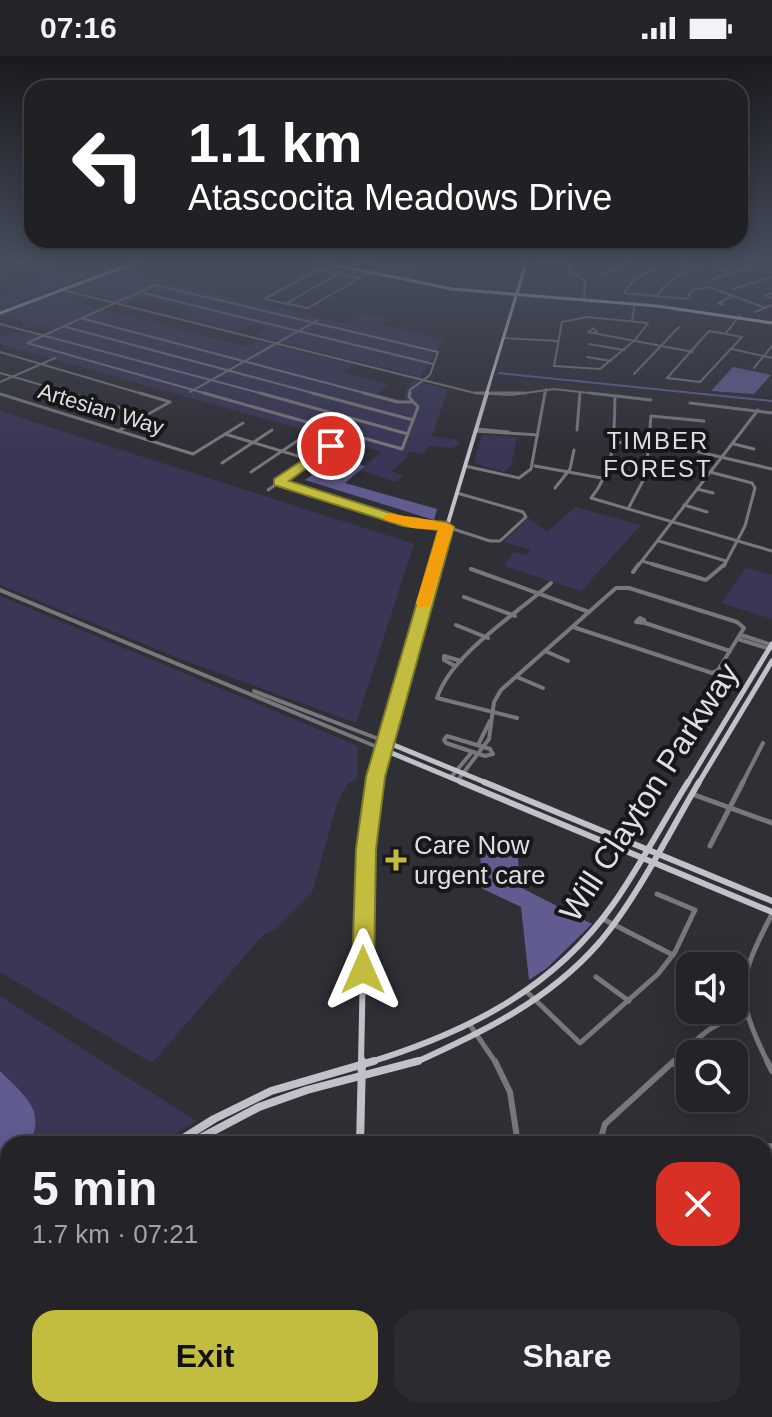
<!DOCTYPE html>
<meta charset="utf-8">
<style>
:root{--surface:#232328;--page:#2b2b30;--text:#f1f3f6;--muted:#a3a4a8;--line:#404045;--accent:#c2bd3f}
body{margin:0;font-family:Arial,sans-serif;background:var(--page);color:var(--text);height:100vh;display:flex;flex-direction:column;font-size:30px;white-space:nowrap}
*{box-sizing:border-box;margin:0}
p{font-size:26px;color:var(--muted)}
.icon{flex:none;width:44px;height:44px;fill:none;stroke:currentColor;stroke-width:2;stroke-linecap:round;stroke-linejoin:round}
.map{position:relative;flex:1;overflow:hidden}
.sheet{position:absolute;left:0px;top:1080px;width:772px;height:282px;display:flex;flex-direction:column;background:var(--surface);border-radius:24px 24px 0 0;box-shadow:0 4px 20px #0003,0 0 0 2px var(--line)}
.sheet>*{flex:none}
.guide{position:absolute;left:24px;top:24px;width:724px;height:168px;border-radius:24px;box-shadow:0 4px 20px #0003,0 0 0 2px var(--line);background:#202124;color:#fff;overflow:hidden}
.fabs{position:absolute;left:676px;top:896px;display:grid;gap:16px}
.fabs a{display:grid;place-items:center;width:72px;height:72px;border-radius:16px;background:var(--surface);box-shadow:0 4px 20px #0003,0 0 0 2px var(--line);font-size:40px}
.pin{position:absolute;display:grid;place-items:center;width:68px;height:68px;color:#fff;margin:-34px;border:4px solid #fff;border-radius:50%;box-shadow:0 2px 8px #0007}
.me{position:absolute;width:88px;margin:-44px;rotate:0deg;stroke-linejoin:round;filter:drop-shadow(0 0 6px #0008)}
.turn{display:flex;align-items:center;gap:28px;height:168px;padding:0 32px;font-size:36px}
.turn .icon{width:104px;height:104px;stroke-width:2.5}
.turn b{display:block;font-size:56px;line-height:68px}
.round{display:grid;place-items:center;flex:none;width:84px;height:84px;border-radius:24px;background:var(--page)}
.headline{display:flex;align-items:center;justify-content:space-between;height:136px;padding:0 32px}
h1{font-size:48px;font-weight:700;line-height:60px}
.primary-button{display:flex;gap:16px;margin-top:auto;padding:16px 32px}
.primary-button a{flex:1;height:92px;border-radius:24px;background:var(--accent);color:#111;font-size:32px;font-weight:700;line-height:92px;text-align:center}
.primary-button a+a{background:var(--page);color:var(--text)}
.status{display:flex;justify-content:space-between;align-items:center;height:56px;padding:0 40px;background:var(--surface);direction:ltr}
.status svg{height:22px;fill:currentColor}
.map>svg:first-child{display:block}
.green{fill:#3a3756;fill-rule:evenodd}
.water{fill:#615c8f}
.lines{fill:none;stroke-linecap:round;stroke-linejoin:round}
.stream{stroke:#615c8f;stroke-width:2}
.minor-far4{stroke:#78787c;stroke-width:2}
.minor-far3{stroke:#78787c;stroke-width:3}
.minor-far2{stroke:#78787c;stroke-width:4}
.minor-far1{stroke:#78787c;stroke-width:5}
.minor{stroke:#78787c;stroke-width:6}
.major-far4{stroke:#c1c1c9;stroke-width:3}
.major-far3{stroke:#c1c1c9;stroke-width:4}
.major-far2{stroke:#c1c1c9;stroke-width:5}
.major-far1{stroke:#c1c1c9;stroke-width:6}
.major{stroke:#c1c1c9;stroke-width:8}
.route{fill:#c2bd3f;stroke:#7e7b29;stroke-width:2}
.slow{fill:#f59e0b}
.poi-dot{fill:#c2bd3f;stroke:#17171a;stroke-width:3}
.labels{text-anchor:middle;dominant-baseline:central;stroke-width:8;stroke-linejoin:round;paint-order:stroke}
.far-street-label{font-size:22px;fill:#dfdfe3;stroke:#17171a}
.far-neighbourhood-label{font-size:24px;letter-spacing:2px;fill:#dfdfe3;stroke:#17171a}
.poi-label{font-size:26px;fill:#dfdfe3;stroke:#17171a;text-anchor:start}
.near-street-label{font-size:32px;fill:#dfdfe3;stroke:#17171a}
</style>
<div class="status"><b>07:16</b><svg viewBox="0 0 49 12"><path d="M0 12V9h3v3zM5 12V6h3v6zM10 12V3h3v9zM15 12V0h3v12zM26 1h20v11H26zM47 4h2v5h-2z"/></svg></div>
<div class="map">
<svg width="772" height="1361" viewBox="0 0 772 1361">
<rect width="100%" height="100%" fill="#2f2f36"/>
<g class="green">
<path d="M23,204H92L119,209L0,253V239L37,224V218L27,216L23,211L20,219L0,225V213Z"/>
<path d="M117,214L345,268L363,258L389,263L382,269L444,283L417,326L448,333L432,380L457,384L459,389L451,392L429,390L423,398L410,396L406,399L407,402L391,415L403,420L396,426L359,414L382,396L0,288V280C25,271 38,284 57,274L45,270L23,272V267L1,259L59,236L74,235L72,232L76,230ZM86,237L127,248L142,241L193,253L180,260L238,275L252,268L268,272L256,280L417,320L406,333L405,344L376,338L389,329L342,316L354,308L259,285L247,291L68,245Z"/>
<path d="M0,355L414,488L356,667L181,603L0,529Z"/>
<path d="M482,379L517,381L511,411L504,416L474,407Z"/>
<path d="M575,451L641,469L581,535L504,510L514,496L526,499L531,494L504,486L528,462L547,476Z"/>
<path d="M746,512L772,519V563L721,547Z"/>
<path d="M0,540L358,690L357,723L347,728L337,748L312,837L274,875L264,878L152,1007L0,916Z"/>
<path d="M0,940L196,1065L159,1088H8V1239L0,1248Z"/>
</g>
<g class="water">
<path d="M733,311L771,319L754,338L711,335Z"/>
<path d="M337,402L365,410L345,427L437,453L434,464L305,424Z"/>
<path d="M479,787L517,788L520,831L592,868L547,912L529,924L521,851L483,833Z"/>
<path d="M0,1015C22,1038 48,1054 29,1088H8V1107L0,1111Z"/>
</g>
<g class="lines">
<path class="stream" d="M499,317L772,345"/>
<g class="minor-far4">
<path d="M350,204L403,214L422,204"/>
<path d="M571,204L569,215L585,224L584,244"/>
<path d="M664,204H681"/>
<path d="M527,205L570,208"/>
<path d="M678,205L698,212"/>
<path d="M384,210L394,204"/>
<path d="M711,211L729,217"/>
<path d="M757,212L770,208"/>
<path d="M604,219L632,204"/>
<path d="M710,224L748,213"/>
<path d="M59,233L475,337L511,339L554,333L607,339"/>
<path d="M733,233L772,221"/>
<path d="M143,237L433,308"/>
<path d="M624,237L687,243L692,234L709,231L763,251"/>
<path d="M624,237L635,223L655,213"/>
<path d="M772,237L765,239L772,243"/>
<path d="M657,240C671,217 709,203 735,206C748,207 760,213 772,217"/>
<path d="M264,243L308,252L360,222"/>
<path d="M264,243L318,214L360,222"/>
<path d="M718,247H722L723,249Z"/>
<path d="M718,247L731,241"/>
<path d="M285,248L363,204"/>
<path d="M755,256L772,249"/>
<path d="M587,261L648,267L635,284L600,313L554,310L562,266Z"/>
<path d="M84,263L372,339"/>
<path d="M632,265L635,247"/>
<path d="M0,268L267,339"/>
<path d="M66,271L320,339"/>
<path d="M597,277L594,272L588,276L693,296"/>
<path d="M726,277L740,259"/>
<path d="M504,282L557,285"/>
<path d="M589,288L624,294"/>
<path d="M732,293L772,302"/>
<path d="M0,296L146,339"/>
<path d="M587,301L611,305"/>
<path d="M754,312L772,290"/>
<path d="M0,317L76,339"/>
<path d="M634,318L679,271"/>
<path d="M667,322L709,275L742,281"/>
<path d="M667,322L700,326L742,281"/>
<path d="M0,326L55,302"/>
<path d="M190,336L318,264"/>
<path d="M0,338L3,339"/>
<path d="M211,339L27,287L155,229L438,296L430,319L410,334L409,339"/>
<path d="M545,339L546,333"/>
</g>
<g class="minor-far3">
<path d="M69,337L145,359"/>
<path d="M140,337L170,346"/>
<path d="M204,337L402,393L418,351L409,341L410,337"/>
<path d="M260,337L408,378"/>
<path d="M312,337L413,364"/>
<path d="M364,337L398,346H413"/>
<path d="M476,337H525"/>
<path d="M590,337L651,344"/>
<path d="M0,338L193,398L243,367"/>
<path d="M615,340C614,377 616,412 591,442L772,495"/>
<path d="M690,347L772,357"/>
<path d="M476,373L509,376"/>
<path d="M577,374L580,337"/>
<path d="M118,375L170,346"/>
<path d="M475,375L538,379"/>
<path d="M225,378L311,404"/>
<path d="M614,386L682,392L772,413"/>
<path d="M734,388L754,393"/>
<path d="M331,390L358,398"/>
<path d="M684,393L690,381"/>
<path d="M222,407L272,374"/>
<path d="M465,410L519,422L531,413L545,337"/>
<path d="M535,410L607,423"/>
<path d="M251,416L300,383"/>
<path d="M710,416L752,427L755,432L745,470L724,510"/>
<path d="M279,426L403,466L447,471L490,485H500L526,461L523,456L457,437"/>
<path d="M555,432L570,413L574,394"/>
<path d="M697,433L713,437"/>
<path d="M268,434L340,384"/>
<path d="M684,449L707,456"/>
<path d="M628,453L646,419L651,360L704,365"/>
<path d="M659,485L726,505"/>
<path d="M642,505L659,510"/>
<path d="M638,510L758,354"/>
</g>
<g class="minor-far2">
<path d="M652,508L706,524L725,508"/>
<path d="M471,513L589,556"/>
<path d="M633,516L639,508"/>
<path d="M0,534L382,693"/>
<path d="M464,541L515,560"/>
<path d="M640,562L644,564L645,567L636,566Z"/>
<path d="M645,567L730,595"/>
<path d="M456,569L488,582"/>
<path d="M741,579L772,589"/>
<path d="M738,583L770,593"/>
<path d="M545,595L568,605"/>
<path d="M455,610L444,604V600L461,605"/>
<path d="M517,621L543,632"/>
<path d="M254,635L384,685"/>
<path d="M517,662L437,642C451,598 517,558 551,527"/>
<path d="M447,680L490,693L493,698L485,700L446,687L444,684Z"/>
<path d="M478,689L490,665"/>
<path d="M451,721L472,696"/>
<path d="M458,724L489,683L494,646L501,634L616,532H629L737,566L744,572L718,614L712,617L573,571"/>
<path d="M742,728L763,687"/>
</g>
<g class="minor-far1">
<path d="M692,738L772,767"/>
<path d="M710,790L743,726"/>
<path d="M603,863L673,899"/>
<path d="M596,921L629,945"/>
<path d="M526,935L580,987L658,918L675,896L695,854L657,838"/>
<path d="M470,969L496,1007"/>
<path d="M672,1007C698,983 712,963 748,961"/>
<path d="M768,1007C734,938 738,924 772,858"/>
</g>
<g class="minor">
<path d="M495,1005L510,1036L518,1088"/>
<path d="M767,1005L772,1015"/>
<path d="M673,1007L690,1021"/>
<path d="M599,1088L605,1068L674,1005"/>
<path d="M764,1091L772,1090"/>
<path d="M764,1253L772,1257"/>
<path d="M764,1353L772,1357"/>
<path d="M80,1354L97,1361"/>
<path d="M141,1361L143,1354"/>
<path d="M247,1361L248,1354"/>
</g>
<g class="major-far4">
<path d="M310,204L452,233L657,250L772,267"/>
<path d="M0,257L142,204"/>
<path d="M486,339L527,204"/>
</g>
<path class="major-far3" d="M435,510L487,337"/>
<g class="major-far2">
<path d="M384,685L489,728"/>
<path d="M382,693L466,728"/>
<path d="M375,728L435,508"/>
<path d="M687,728L772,588"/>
<path d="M698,728L772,605"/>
</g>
<g class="major-far1">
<path d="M461,726L772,856"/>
<path d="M484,726L772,845"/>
<path d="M361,1007L365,812L375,726"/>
<path d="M367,1007C466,977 554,933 614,847C641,808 663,766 688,726"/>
<path d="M414,1007C481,977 548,945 598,888C635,846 670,775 699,726"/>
</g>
<g class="major">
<path d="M174,1088L214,1063L271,1035L374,1005"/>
<path d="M189,1088L259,1051L307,1034L418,1005"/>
<path d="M360,1088L362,1005"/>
<path d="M0,1263L8,1254"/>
<path d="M353,1354V1361"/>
</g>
</g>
<linearGradient id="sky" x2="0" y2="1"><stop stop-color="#1a1a1e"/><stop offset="0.52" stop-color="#474d5d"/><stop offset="1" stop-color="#474d5d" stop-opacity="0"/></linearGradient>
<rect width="772" height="395" fill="url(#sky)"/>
<path class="route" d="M327,388L337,390L289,425L409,463L447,466L454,471L385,721L376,793L374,914L371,920L363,923L355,920L352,914L356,793L366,721L438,474L403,470L274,429V423Z"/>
<path class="slow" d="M390,457C404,461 445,464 454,471L429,551H418L416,547L438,474L412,472L385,464L383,461Z"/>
<path class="poi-dot" d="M392 792h8v8h8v8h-8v8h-8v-8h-8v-8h8z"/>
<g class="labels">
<g class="far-street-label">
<text transform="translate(101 353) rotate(17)">Artesian Way</text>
</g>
<g class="far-neighbourhood-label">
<text x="658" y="384">TIMBER<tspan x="658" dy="28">FOREST</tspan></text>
</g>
<g class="poi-label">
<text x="414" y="789">Care Now<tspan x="414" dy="30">urgent care</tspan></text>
</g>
<g class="near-street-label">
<text transform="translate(649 736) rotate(-57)">Will Clayton Parkway</text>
</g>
</g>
</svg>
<div class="fabs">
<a><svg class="icon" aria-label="sound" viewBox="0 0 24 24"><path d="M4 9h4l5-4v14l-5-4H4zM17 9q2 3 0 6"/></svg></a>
<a><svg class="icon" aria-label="search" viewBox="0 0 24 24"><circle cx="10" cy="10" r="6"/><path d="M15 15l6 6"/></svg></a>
</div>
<div class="pin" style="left:331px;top:390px;background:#d93025"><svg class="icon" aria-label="arrive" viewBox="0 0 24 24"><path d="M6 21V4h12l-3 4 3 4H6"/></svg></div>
<svg class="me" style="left:363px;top:914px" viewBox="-20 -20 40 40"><path d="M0-17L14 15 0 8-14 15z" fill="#c2bd3f" stroke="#fff" stroke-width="4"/></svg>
<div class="guide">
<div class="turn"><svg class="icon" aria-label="left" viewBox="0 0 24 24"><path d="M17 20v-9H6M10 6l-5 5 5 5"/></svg><div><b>1.1 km</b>Atascocita Meadows Drive</div></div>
</div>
<section class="sheet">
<div class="headline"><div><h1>5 min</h1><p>1.7 km · 07:21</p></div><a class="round" style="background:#d93025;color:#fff"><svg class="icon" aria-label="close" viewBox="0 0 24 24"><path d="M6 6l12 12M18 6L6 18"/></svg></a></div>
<div class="primary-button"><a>Exit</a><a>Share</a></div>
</section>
</div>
